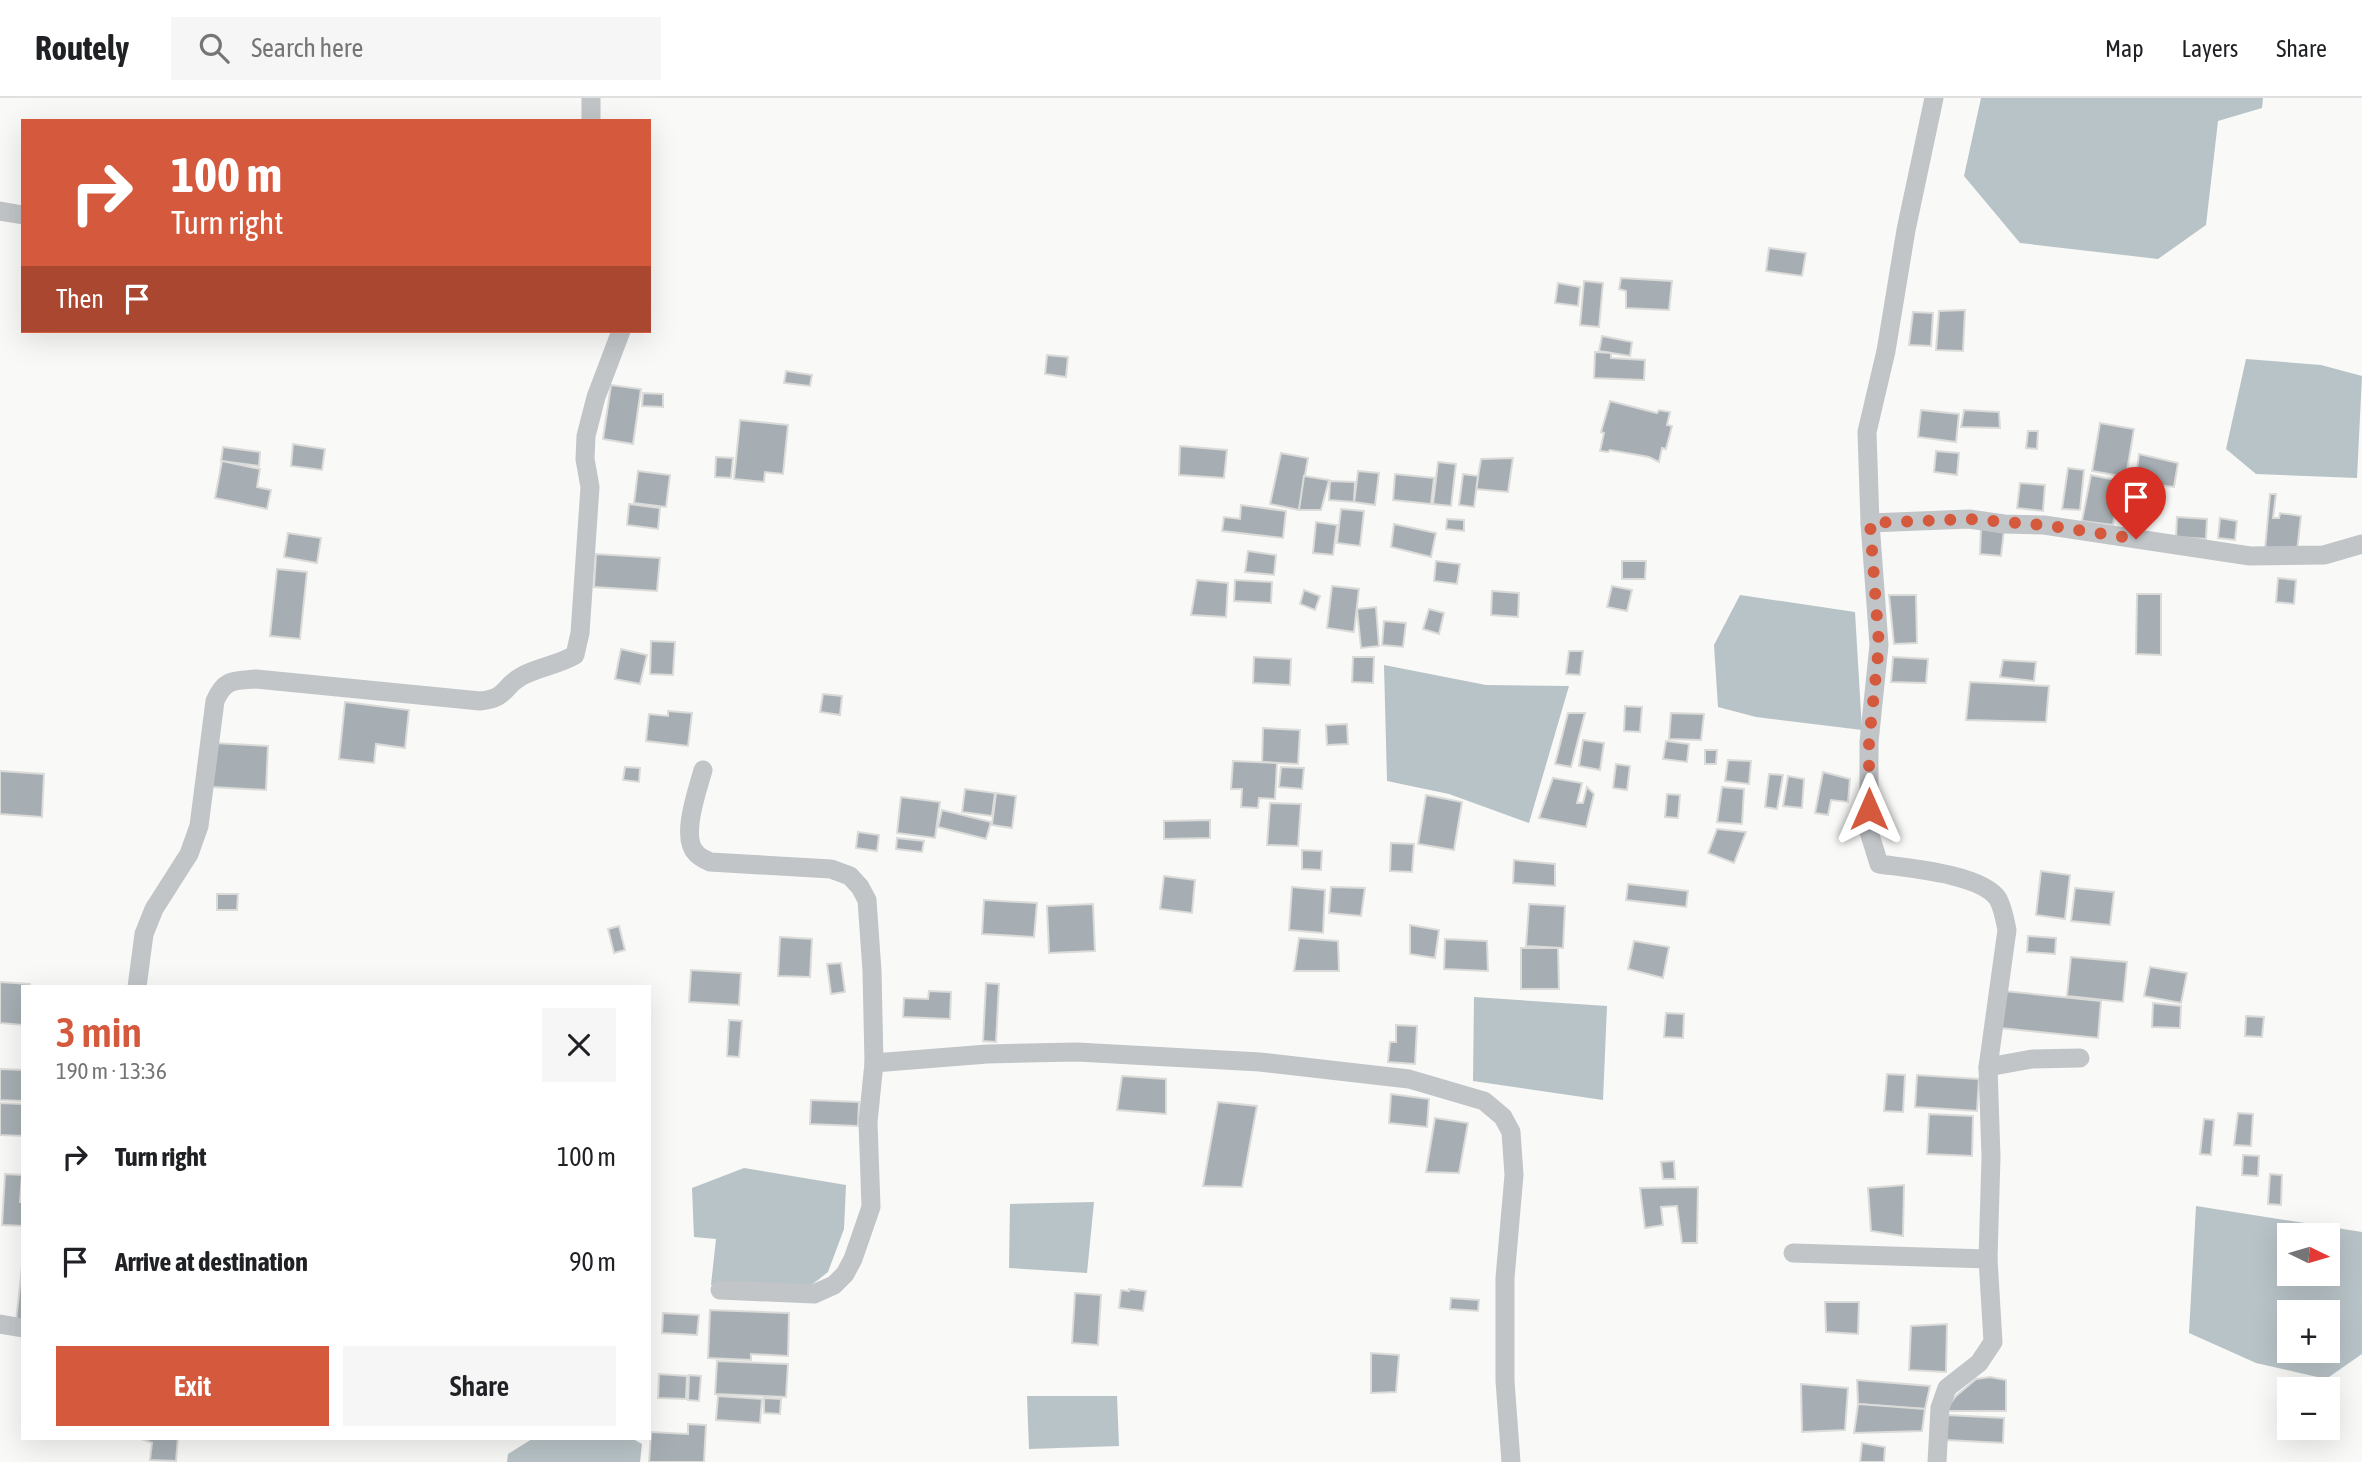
<!DOCTYPE html>
<meta charset="utf-8">
<style>
:root{--surface:#fff;--page:#f6f6f6;--text:#202124;--muted:#757577;--line:#e0e0e0;--accent:#d4593d}
body{margin:0;font-family:"Asap Condensed",sans-serif;background:var(--page);color:var(--text);height:100vh;display:flex;flex-direction:column;font-size:26px;white-space:nowrap}
*{box-sizing:border-box;margin:0}
p{font-size:23px;color:var(--muted)}
.icon{flex:none;width:38px;height:38px;fill:none;stroke:currentColor;stroke-width:2;stroke-linecap:round;stroke-linejoin:round}
.map{position:relative;flex:1;overflow:hidden}
.drawer{position:absolute;left:21px;top:887px;width:630px;height:455px;display:flex;flex-direction:column;background:var(--surface);border-radius:0px;box-shadow:0 7px 28px #0002}
.drawer>*{flex:none}
.hud{position:absolute;left:21px;top:21px;width:630px;height:214px;border-radius:0px;box-shadow:0 7px 28px #0002;background:#d4593d;color:#fff;overflow:hidden}
.needle{width:46px;rotate:95deg}
.controls{position:absolute;left:2277px;top:1125px;display:grid;gap:14px}
.controls a{display:grid;place-items:center;width:63px;height:63px;border-radius:0px;background:var(--surface);box-shadow:0 7px 28px #0002;font-size:35px}
.pin{position:absolute;display:grid;place-items:center;width:60px;height:60px;color:#fff;margin:-72px -30px;border-radius:50% 50% 50% 0;rotate:-45deg;box-shadow:0 0 7px #0007}
.pin .icon{rotate:45deg}
.me{position:absolute;width:77px;margin:-38px;rotate:0deg;stroke-linejoin:round;filter:drop-shadow(0 0 5px #0008)}
.turn{display:flex;align-items:center;gap:24px;height:147px;padding:0 35px;font-size:32px}
.turn .icon{width:91px;height:91px;stroke-width:2.5}
.turn b{display:block;font-size:49px;line-height:60px}
.then{display:flex;align-items:center;height:66px;padding:0 35px;background:#0003;gap:14px;font-size:26px}
.round{display:grid;place-items:center;flex:none;width:74px;height:74px;border-radius:0px;background:var(--page)}
.headline{display:flex;align-items:center;justify-content:space-between;height:119px;padding:0 35px}
h1{font-size:42px;font-weight:600;line-height:52px;color:var(--accent)}
.primary-button{display:flex;gap:14px;margin-top:auto;padding:14px 35px}
.primary-button a{flex:1;height:80px;border-radius:0px;background:var(--accent);color:#fff;font-size:28px;font-weight:600;line-height:80px;text-align:center}
.primary-button a+a{background:var(--page);color:var(--text)}
ul{padding:0;list-style:none}
li{display:flex;align-items:center;gap:21px;height:105px;padding:0 35px}
li div{flex:1}
li b{display:block;font-size:26px}
li em{font-style:normal}
header{display:flex;align-items:center;gap:42px;box-sizing:border-box;height:98px;padding:0 35px;background:var(--surface);border-bottom:2px solid var(--line)}
header strong{font-size:33px}
nav{display:flex;gap:38px;margin-inline-start:auto;font-size:24px}
.search{width:490px;height:63px;background:var(--page);display:flex;align-items:center;gap:18px;box-sizing:border-box;padding:0 24px;border-radius:0px;color:var(--muted);font-size:26px}
.map>svg:first-child{display:block}
.water{fill:#b8c3c7;fill-rule:evenodd}
.building{fill:#a6aeb3;stroke:#dbdbd9;stroke-width:2}
.lines{fill:none;stroke-linecap:round;stroke-linejoin:round}
.street{stroke:#c1c5c8;stroke-width:19}
.route{stroke:#d4593d;stroke-width:12;stroke-dasharray:0 21.6}
</style>
<header>
<strong>Routely</strong>
<div class="search"><svg class="icon" aria-label="search" viewBox="0 0 24 24"><circle cx="10" cy="10" r="6"/><path d="M15 15l6 6"/></svg>Search here</div>
<nav><a>Map</a><a>Layers</a><a>Share</a></nav>
</header>
<div class="map">
<svg width="2362" height="1364" viewBox="0 0 2362 1364">
<rect width="100%" height="100%" fill="#f9f9f7"/>
<g class="water">
<path d="M1981,0H2263L2262,10L2218,23L2206,127L2158,161L2020,145L1964,78Z"/>
<path d="M2246,261L2321,267L2362,278L2357,380L2256,376L2226,351Z"/>
<path d="M1740,497L1855,514L1862,632L1756,619L1718,609L1714,547Z"/>
<path d="M1384,567L1486,587L1569,588L1529,725L1449,696L1387,683Z"/>
<path d="M1474,899L1607,908L1603,1002L1473,983Z"/>
<path d="M744,1070L846,1087L844,1131L828,1174L809,1189L711,1187L716,1141L694,1139L692,1090Z"/>
<path d="M1094,1104L1087,1175L1009,1170L1010,1106Z"/>
<path d="M2196,1108L2362,1134V1256L2326,1281L2256,1265L2189,1235ZM2289,1138H2328V1176H2289ZM2328,1214V1253H2289V1214Z"/>
<path d="M1027,1298H1117L1119,1348L1029,1351Z"/>
<path d="M532,1341H633L642,1346L640,1364H507L508,1356Z"/>
</g>
<g class="building">
<path d="M1769,150L1806,155L1802,178L1766,173Z"/>
<path d="M1621,180L1672,183L1669,212L1626,210V193L1619,191Z"/>
<path d="M1584,183L1603,185L1599,229L1580,227Z"/>
<path d="M1558,185L1580,189L1578,208L1555,205Z"/>
<path d="M1965,212L1963,253L1936,252L1939,213Z"/>
<path d="M1913,214L1933,215L1931,248L1909,247Z"/>
<path d="M1602,238L1632,244L1630,258L1599,253Z"/>
<path d="M1595,254L1611,255V260L1645,262L1644,282L1594,280Z"/>
<path d="M1047,257L1068,259L1066,279L1045,276Z"/>
<path d="M786,273L812,277L810,288L784,285Z"/>
<path d="M611,287L641,291L633,346L603,341Z"/>
<path d="M643,295L663,296V309L642,308Z"/>
<path d="M1610,303L1657,315L1659,312L1670,314L1667,327L1672,328L1666,351L1662,350L1659,364L1649,359L1610,352L1608,354L1600,353L1604,335L1601,334Z"/>
<path d="M1921,312L1959,316L1956,344L1918,339Z"/>
<path d="M1964,312L1999,314L2000,330L1961,329Z"/>
<path d="M740,322L788,327L783,376L765,374L764,384L734,381Z"/>
<path d="M2100,325L2134,331L2126,379L2092,373Z"/>
<path d="M2028,333H2038L2037,351L2026,350Z"/>
<path d="M293,346L325,351L322,372L291,368Z"/>
<path d="M1180,348L1227,352L1224,380L1179,377Z"/>
<path d="M223,349L260,354L259,368L221,363Z"/>
<path d="M1936,353L1959,355L1957,377L1934,374Z"/>
<path d="M1281,355L1308,360L1299,412L1270,406Z"/>
<path d="M2139,356L2178,365L2174,389L2128,383V370L2137,371Z"/>
<path d="M716,359L733,360L731,380L715,379Z"/>
<path d="M1513,360L1508,394L1476,391L1481,361Z"/>
<path d="M222,363L260,371L257,389L271,392L267,411L215,400Z"/>
<path d="M1438,364L1456,366L1451,408L1433,406Z"/>
<path d="M2068,370L2084,372L2080,412L2062,411Z"/>
<path d="M638,373L670,377L666,409L634,405Z"/>
<path d="M1358,373L1379,375L1375,407L1354,404Z"/>
<path d="M1395,376L1434,380L1431,406L1393,402Z"/>
<path d="M1463,376L1478,378L1474,409L1459,407Z"/>
<path d="M2091,377L2120,383L2113,427L2082,423Z"/>
<path d="M1304,378L1329,382L1321,412H1299Z"/>
<path d="M1330,383L1355,384L1354,404L1329,402Z"/>
<path d="M2020,385L2045,387L2043,413L2017,410Z"/>
<path d="M2127,389L2147,391L2145,404L2126,402Z"/>
<path d="M2270,396H2276L2273,420H2279L2280,415L2301,418L2297,454L2265,451Z"/>
<path d="M629,406L660,410L658,431L627,427Z"/>
<path d="M1241,407L1286,413L1283,440L1222,433L1224,419L1240,421Z"/>
<path d="M1341,411L1364,413L1360,448L1337,445Z"/>
<path d="M2177,419L2207,421L2206,441L2176,439Z"/>
<path d="M2220,420L2237,423L2235,442L2218,440Z"/>
<path d="M1447,421L1464,422V433L1446,431Z"/>
<path d="M1316,424L1337,427L1333,457L1313,455Z"/>
<path d="M1394,426L1436,435L1431,459L1391,449Z"/>
<path d="M1981,430L2004,432L2001,458L1980,456Z"/>
<path d="M288,435L321,440L317,465L284,459Z"/>
<path d="M1248,453L1276,457L1274,477L1245,474Z"/>
<path d="M596,456L660,460L657,493L594,489Z"/>
<path d="M1436,463L1460,466L1457,486L1434,483Z"/>
<path d="M1622,463H1646L1645,481H1622Z"/>
<path d="M277,471L307,474L300,541L270,538Z"/>
<path d="M2278,480L2296,482L2294,506L2276,504Z"/>
<path d="M1197,482L1228,485L1226,519L1191,517Z"/>
<path d="M1235,482L1272,484L1271,505L1234,503Z"/>
<path d="M1332,488L1359,491L1354,534L1327,530Z"/>
<path d="M1612,488L1632,492L1627,513L1607,509Z"/>
<path d="M1304,492L1320,498L1315,512L1300,506Z"/>
<path d="M1492,493L1519,495L1518,519L1491,517Z"/>
<path d="M2137,496H2161V557L2136,556Z"/>
<path d="M1889,497H1916L1917,545L1894,546Z"/>
<path d="M1376,509L1379,548L1361,550L1357,511Z"/>
<path d="M1429,511L1444,515L1439,536L1423,531Z"/>
<path d="M1384,523L1406,525L1403,549L1382,547Z"/>
<path d="M651,543L675,544L673,577L650,576Z"/>
<path d="M621,551L647,557L640,586L615,581Z"/>
<path d="M1569,553H1583L1580,577L1566,576Z"/>
<path d="M1254,559L1291,561L1290,587L1253,585Z"/>
<path d="M1353,559H1374L1373,585L1352,584Z"/>
<path d="M1893,559L1928,561L1926,585L1891,584Z"/>
<path d="M2003,562L2036,564L2034,583L2000,579Z"/>
<path d="M1970,584L2049,588L2046,624L1966,622Z"/>
<path d="M823,596L842,598L840,617L820,614Z"/>
<path d="M345,604L409,612L405,650L376,646L374,665L339,661Z"/>
<path d="M1625,608L1642,609L1640,634L1624,633Z"/>
<path d="M668,613L692,615L688,648L646,643L649,616L668,618Z"/>
<path d="M1568,615H1585L1571,669L1555,666Z"/>
<path d="M1671,615L1704,616L1701,642L1669,641Z"/>
<path d="M1347,626L1348,646L1327,647L1326,627Z"/>
<path d="M1263,630L1300,632L1298,666L1262,664Z"/>
<path d="M1583,642L1604,645L1600,672L1579,668Z"/>
<path d="M1666,643L1689,646L1687,664L1663,661Z"/>
<path d="M214,645L268,648L266,692L212,689Z"/>
<path d="M1705,652H1717L1716,666H1705Z"/>
<path d="M1728,662L1751,663L1749,686L1725,683Z"/>
<path d="M1233,663L1277,665L1275,701L1259,700L1258,710L1241,709L1242,691H1231Z"/>
<path d="M1616,666L1630,668L1627,692L1613,690Z"/>
<path d="M625,669L640,670L639,684L623,682Z"/>
<path d="M1281,669L1304,670L1302,691L1279,689Z"/>
<path d="M0,673L44,676L42,719L0,716Z"/>
<path d="M1823,674L1850,681L1848,704L1831,702L1828,717L1815,715Z"/>
<path d="M1769,676L1783,677L1777,711L1765,709Z"/>
<path d="M1788,678L1804,681L1802,710L1783,708Z"/>
<path d="M1553,680L1582,685L1577,705H1583L1587,689L1594,696L1586,729L1539,720Z"/>
<path d="M1722,689L1744,691L1742,726L1717,724Z"/>
<path d="M965,691L995,695L992,718L962,714Z"/>
<path d="M996,695L1016,698L1012,730L992,727Z"/>
<path d="M1667,696L1680,697L1678,720L1665,719Z"/>
<path d="M1426,697L1462,704L1454,752L1418,746Z"/>
<path d="M901,699L940,704L935,740L897,735Z"/>
<path d="M1270,705L1301,706L1298,748L1267,747Z"/>
<path d="M942,712L991,724L986,741L938,729Z"/>
<path d="M1210,722V740L1164,741V723Z"/>
<path d="M1717,731L1746,734L1734,765L1708,755Z"/>
<path d="M858,734L879,737L877,753L856,750Z"/>
<path d="M897,740L924,743L922,754L896,751Z"/>
<path d="M1391,745L1414,746L1412,774L1390,773Z"/>
<path d="M1302,752L1322,753L1321,772L1302,771Z"/>
<path d="M1514,762L1555,766V788L1513,785Z"/>
<path d="M2041,773L2070,777L2065,821L2036,817Z"/>
<path d="M1164,778L1195,782L1192,815L1160,811Z"/>
<path d="M1628,786L1688,793L1686,809L1626,802Z"/>
<path d="M1292,789L1325,792L1323,835L1289,832Z"/>
<path d="M1331,789L1365,790L1361,818L1329,815Z"/>
<path d="M2075,790L2114,794L2110,827L2071,823Z"/>
<path d="M217,796H238L237,812H217Z"/>
<path d="M984,802L1037,805L1034,839L982,836Z"/>
<path d="M1093,806L1095,853L1049,855L1047,808Z"/>
<path d="M1529,806L1565,808L1563,850L1526,848Z"/>
<path d="M1410,827L1439,832L1435,860L1410,856Z"/>
<path d="M619,828L625,852L614,855L608,831Z"/>
<path d="M2028,838L2056,840L2055,856L2027,854Z"/>
<path d="M780,839L812,841L810,879L778,878Z"/>
<path d="M1299,840L1338,843L1339,873H1294Z"/>
<path d="M1445,841L1487,843L1488,873L1444,871Z"/>
<path d="M1634,843L1669,849L1663,880L1628,871Z"/>
<path d="M1521,850H1558L1559,891H1521Z"/>
<path d="M2071,859L2127,864L2123,904L2067,898Z"/>
<path d="M841,865L845,894L831,896L827,866Z"/>
<path d="M2150,869L2187,875L2181,905L2144,898Z"/>
<path d="M691,872L741,875L739,907L689,904Z"/>
<path d="M0,884L30,886V889H23V927L0,925Z"/>
<path d="M986,885L999,886L996,944L983,943Z"/>
<path d="M929,893L951,894L950,921L903,919L904,900L928,901Z"/>
<path d="M2004,893L2101,903L2098,940L2001,930Z"/>
<path d="M2153,905L2181,908L2180,930L2152,929Z"/>
<path d="M1666,915L1684,916L1683,940L1664,939Z"/>
<path d="M2246,918L2264,919L2262,939L2245,938Z"/>
<path d="M729,922L742,923L739,959L727,958Z"/>
<path d="M1396,927L1417,928L1415,966L1388,964L1390,944H1396Z"/>
<path d="M0,971L23,972V1003L0,1002Z"/>
<path d="M1887,976L1905,977L1903,1014L1884,1013Z"/>
<path d="M1917,977L1979,981L1977,1013L1915,1009Z"/>
<path d="M1122,978L1166,981V1016L1117,1012Z"/>
<path d="M1391,996L1429,1001L1427,1029L1389,1025Z"/>
<path d="M811,1002L859,1004L858,1028L810,1026Z"/>
<path d="M1218,1004L1257,1008L1242,1089L1203,1088Z"/>
<path d="M0,1005L23,1006V1038L0,1037Z"/>
<path d="M2238,1015L2253,1016L2251,1048L2234,1047Z"/>
<path d="M1929,1016L1973,1018L1972,1058L1927,1056Z"/>
<path d="M1435,1020L1468,1025L1459,1075L1426,1074Z"/>
<path d="M2204,1021L2214,1022L2211,1057L2200,1056Z"/>
<path d="M2243,1057L2259,1058L2258,1078L2242,1077Z"/>
<path d="M1674,1063L1675,1081H1663L1661,1064Z"/>
<path d="M5,1076L22,1077L20,1104H23V1128L2,1127Z"/>
<path d="M2270,1076L2282,1077L2281,1107L2268,1106Z"/>
<path d="M1904,1087L1903,1138L1871,1133L1868,1090Z"/>
<path d="M1698,1089L1697,1145H1682L1677,1108L1661,1109L1663,1127L1645,1130L1640,1090Z"/>
<path d="M23,1159V1224L16,1223Z"/>
<path d="M1129,1191L1146,1193L1143,1213L1119,1210L1121,1192L1129,1193Z"/>
<path d="M1075,1195L1101,1197L1098,1247L1072,1245Z"/>
<path d="M1451,1200L1479,1202L1478,1213L1450,1211Z"/>
<path d="M1825,1204H1859L1858,1236L1826,1234Z"/>
<path d="M710,1212L789,1215L788,1258L751,1256V1262L708,1260Z"/>
<path d="M663,1215L699,1217L697,1237L662,1235Z"/>
<path d="M1947,1226L1946,1274L1909,1272L1911,1228Z"/>
<path d="M1371,1255L1399,1257L1396,1294L1371,1295Z"/>
<path d="M717,1263L788,1266L786,1299L715,1296Z"/>
<path d="M659,1276L687,1278L686,1301L658,1300Z"/>
<path d="M689,1277L701,1278L699,1303L688,1302Z"/>
<path d="M1990,1279L2006,1282V1313H1945L1956,1298L1976,1281Z"/>
<path d="M1857,1282L1930,1288L1925,1311L1858,1306Z"/>
<path d="M1801,1286L1848,1290L1845,1332L1802,1334Z"/>
<path d="M718,1298L762,1301L760,1325L716,1322Z"/>
<path d="M764,1300L781,1301L780,1316L764,1315Z"/>
<path d="M1858,1306L1925,1311L1922,1333L1854,1335Z"/>
<path d="M1947,1317L2004,1320L2003,1345L1946,1342Z"/>
<path d="M688,1326L706,1327L704,1364H649L651,1334L688,1336Z"/>
<path d="M139,1340H178L176,1363L150,1362L152,1345Z"/>
<path d="M1862,1345L1885,1349L1884,1364H1860Z"/>
</g>
<g class="lines">
<g class="street">
<path d="M1934,0L1906,132L1886,253L1867,334L1870,425L1879,547L1869,644V734L1879,766C1907,770 1982,776 1998,801C2003,810 2005,822 2007,832L1988,969L1991,1059L1988,1161L1993,1244L1979,1265L1947,1290L1940,1310L1937,1364"/>
<path d="M591,23V0"/>
<path d="M0,113L23,117"/>
<path d="M1870,425L1969,421L2004,426L2044,427L2250,458L2324,457L2362,446"/>
<path d="M703,672C698,691 680,739 696,755C699,759 706,762 710,764L831,771L850,778L860,789L867,802L872,873L874,965L868,1024L871,1109L853,1161L845,1176L834,1187L814,1196L720,1192"/>
<path d="M137,889L144,836L154,811L189,756L199,728L215,603C225,580 234,583 256,581L480,603C508,600 502,589 522,578C539,569 558,567 575,557L580,535L590,389L585,361L586,338L596,299L621,233"/>
<path d="M874,965L987,956L1077,954L1260,964L1409,981L1484,1003L1503,1019L1511,1034L1514,1077L1505,1180V1283L1511,1364"/>
<path d="M1988,969L2032,961L2080,960"/>
<path d="M1793,1155L1988,1161"/>
<path d="M0,1226L23,1230"/>
</g>
</g>
<g class="lines">
<path class="route" d="M1869,711V644L1879,547L1870,425L1969,421L2044,427L2136,441"/>
</g>
</svg>
<div class="controls">
<a><svg class="needle" viewBox="-14 -14 28 28"><path d="M0-13l5 13h-10z" fill="#e53935"/><path d="M0 13l5-13h-10z" fill="#757577"/></svg></a>
<a>+</a>
<a>−</a>
</div>
<div class="pin" style="left:2136px;top:441px;background:#d93025"><svg class="icon" aria-label="arrive" viewBox="0 0 24 24"><path d="M6 21V4h12l-3 4 3 4H6"/></svg></div>
<svg class="me" style="left:1869px;top:711px" viewBox="-20 -20 40 40"><path d="M0-17L14 15 0 8-14 15z" fill="#d4593d" stroke="#fff" stroke-width="4"/></svg>
<div class="hud">
<div class="turn"><svg class="icon" aria-label="right" viewBox="0 0 24 24"><path d="M7 20v-9h11M14 6l5 5-5 5"/></svg><div><b>100 m</b>Turn right</div></div>
<div class="then">Then<svg class="icon" aria-label="arrive" viewBox="0 0 24 24"><path d="M6 21V4h12l-3 4 3 4H6"/></svg></div>
</div>
<section class="drawer">
<div class="headline"><div><h1>3 min</h1><p>190 m · 13:36</p></div><a class="round"><svg class="icon" aria-label="close" viewBox="0 0 24 24"><path d="M6 6l12 12M18 6L6 18"/></svg></a></div>
<ul>
<li><svg class="icon" aria-label="right" viewBox="0 0 24 24"><path d="M7 20v-9h11M14 6l5 5-5 5"/></svg><div><b>Turn right</b></div><em>100 m</em></li>
<li><svg class="icon" aria-label="arrive" viewBox="0 0 24 24"><path d="M6 21V4h12l-3 4 3 4H6"/></svg><div><b>Arrive at destination</b></div><em>90 m</em></li>
</ul>
<div class="primary-button"><a>Exit</a><a>Share</a></div>
</section>
</div>
